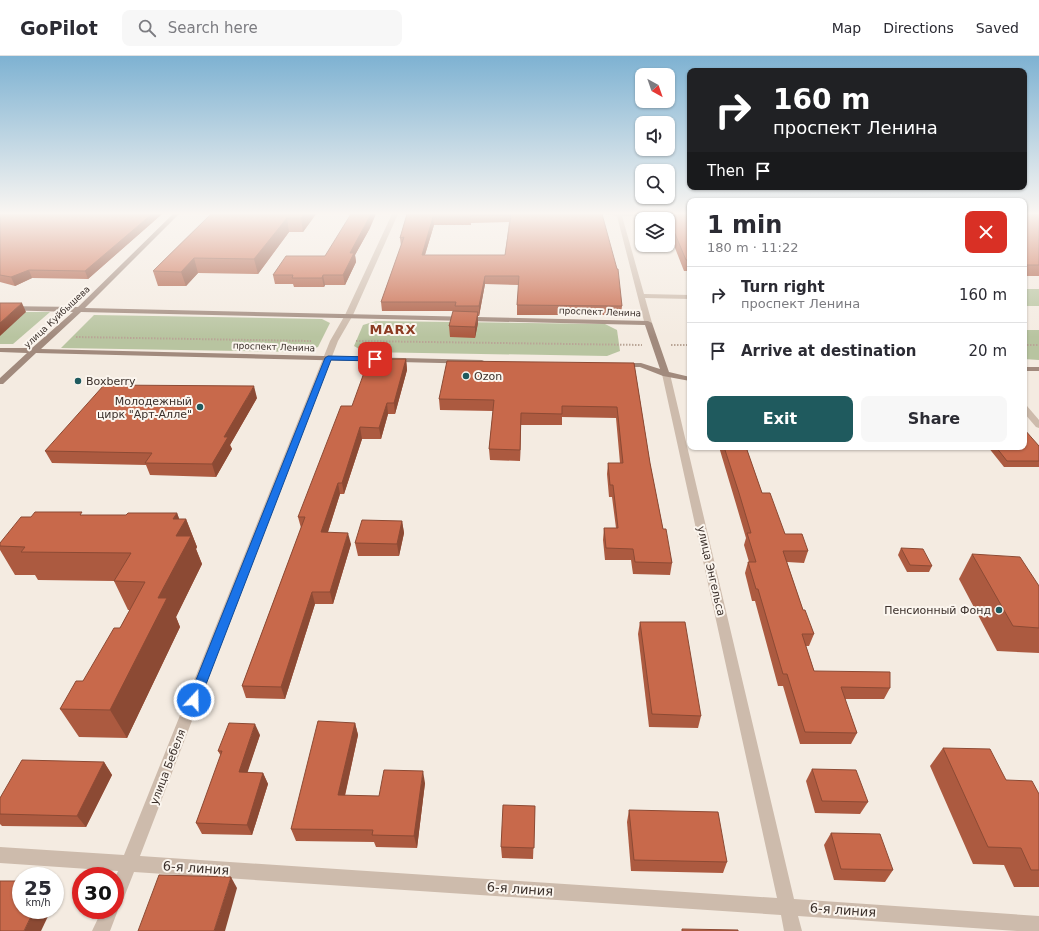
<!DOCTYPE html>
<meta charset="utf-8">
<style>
:root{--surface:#fff;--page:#f7f7f7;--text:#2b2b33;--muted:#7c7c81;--line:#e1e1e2;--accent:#1f5a5e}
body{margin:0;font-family:"DejaVu Sans",sans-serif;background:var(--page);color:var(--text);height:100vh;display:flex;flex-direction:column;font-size:15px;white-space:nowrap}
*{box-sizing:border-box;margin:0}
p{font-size:13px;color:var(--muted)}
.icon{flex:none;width:22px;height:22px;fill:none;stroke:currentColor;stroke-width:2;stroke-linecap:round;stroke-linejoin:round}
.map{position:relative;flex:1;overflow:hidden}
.side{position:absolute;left:687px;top:142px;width:340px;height:252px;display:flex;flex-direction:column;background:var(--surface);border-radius:8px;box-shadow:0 1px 3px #0004}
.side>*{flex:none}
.banner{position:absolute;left:687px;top:12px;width:340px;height:122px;border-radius:8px;box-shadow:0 1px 3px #0004;background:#202124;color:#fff;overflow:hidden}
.needle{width:26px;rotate:140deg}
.tools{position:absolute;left:635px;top:12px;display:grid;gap:8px}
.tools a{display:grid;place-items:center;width:40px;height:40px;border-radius:8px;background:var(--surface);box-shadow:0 1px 3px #0004;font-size:20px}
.speed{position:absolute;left:12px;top:811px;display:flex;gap:8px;font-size:20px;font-weight:700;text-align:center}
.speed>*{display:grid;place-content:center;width:52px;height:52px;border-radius:50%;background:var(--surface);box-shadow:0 1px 3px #0004;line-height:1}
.speed small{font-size:10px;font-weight:400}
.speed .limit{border:6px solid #d22;background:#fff;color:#111}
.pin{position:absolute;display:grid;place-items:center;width:34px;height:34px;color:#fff;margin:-17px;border-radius:8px;box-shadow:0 2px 6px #0006}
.me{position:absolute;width:44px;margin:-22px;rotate:21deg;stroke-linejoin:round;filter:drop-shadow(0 0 3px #0008)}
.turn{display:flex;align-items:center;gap:14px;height:84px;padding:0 20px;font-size:18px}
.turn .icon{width:52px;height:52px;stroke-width:2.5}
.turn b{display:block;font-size:28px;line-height:34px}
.then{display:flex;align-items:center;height:38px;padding:0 20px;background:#0003;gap:8px;font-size:15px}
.round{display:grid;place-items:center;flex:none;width:42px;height:42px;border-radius:8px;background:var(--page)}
.headline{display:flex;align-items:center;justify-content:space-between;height:68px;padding:0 20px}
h1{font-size:24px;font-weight:700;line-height:30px}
.cta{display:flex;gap:8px;margin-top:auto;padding:8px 20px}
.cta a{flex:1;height:46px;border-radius:8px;background:var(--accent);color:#fff;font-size:16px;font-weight:700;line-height:46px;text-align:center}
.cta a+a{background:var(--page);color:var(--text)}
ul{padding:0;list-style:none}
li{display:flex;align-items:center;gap:12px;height:56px;padding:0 20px;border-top:1px solid var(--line)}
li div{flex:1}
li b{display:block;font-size:15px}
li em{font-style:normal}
header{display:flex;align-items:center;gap:24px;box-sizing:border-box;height:56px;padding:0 20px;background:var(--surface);border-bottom:1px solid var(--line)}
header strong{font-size:19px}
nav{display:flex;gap:22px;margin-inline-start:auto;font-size:14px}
.search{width:280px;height:36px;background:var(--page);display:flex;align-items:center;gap:10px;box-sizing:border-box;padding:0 14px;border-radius:8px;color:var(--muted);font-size:15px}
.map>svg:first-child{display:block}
.green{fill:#b8c4a0}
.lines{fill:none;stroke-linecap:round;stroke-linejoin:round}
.path{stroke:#b9a596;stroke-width:2;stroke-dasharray:1.5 1.5;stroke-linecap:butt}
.street{fill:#cdbbac;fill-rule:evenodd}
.secondary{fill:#a18a7d;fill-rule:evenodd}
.wall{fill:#ac5a40;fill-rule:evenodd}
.shaded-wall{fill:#8c4a34}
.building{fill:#c8694b;stroke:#8c4a34;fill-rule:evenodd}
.route{fill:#1a73e8;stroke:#114b97}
.poi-dot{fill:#1f5a5e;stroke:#fbf5ee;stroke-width:1.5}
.labels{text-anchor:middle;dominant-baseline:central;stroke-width:4;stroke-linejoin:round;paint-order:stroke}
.far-street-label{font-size:9px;fill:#3b302b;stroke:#fbf5ee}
.poi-label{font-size:11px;fill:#3b302b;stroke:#fbf5ee;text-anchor:start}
.street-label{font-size:11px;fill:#3b302b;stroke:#fbf5ee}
.far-district-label{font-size:13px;font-weight:bold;letter-spacing:1px;fill:#8c3b22;stroke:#fbf5ee}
.near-street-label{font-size:13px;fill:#3b302b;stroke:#fbf5ee}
</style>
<header>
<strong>GoPilot</strong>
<div class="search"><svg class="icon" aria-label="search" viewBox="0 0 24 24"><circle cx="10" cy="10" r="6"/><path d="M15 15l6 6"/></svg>Search here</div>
<nav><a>Map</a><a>Directions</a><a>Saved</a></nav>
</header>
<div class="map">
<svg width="1039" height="875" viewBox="0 0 1039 875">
<rect width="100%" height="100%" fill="#f4ebe1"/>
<g class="green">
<rect x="1024" y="233" width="15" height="17"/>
<path d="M0,256H50L13,288H0Z"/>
<path d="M94,259L322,263L330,267L318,291L304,296L61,292Z"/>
<path d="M376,265L605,268L617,274L620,295L607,300L364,296L354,290L363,269Z"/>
<path d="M1024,274H1039V304L1024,303Z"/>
</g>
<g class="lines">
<g class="path">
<path d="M76,281L311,285"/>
<path d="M356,285L642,289"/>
<path d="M671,289H690"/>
<path d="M1024,289H1039"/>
</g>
<g class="street">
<path d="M392,158H398L353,259L338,285L140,800L777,842L662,318L666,316L670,318L794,843L1039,860V875H1017L798,860L802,875H784L781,859L134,816L121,849L117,850L118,854L110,875H92L102,854H115V822L118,815L0,807V791L124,799L330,285L345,259Z"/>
<path d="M605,158H655L653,161L622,160L644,238L690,239V243L645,242L652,267L648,269H645L617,160Z"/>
<path d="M1024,349L1027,350L1039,364V372L1036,371L1024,357Z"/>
</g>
<g class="secondary">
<path d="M173,158H179L85,252L648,265L652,267L669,316L690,321V325L663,320L640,311H619V307H641L660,313L645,269L81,256L41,293L482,304L486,306L482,308L36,297L3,328H0V322L27,297L0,296V292H32L73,256L0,254V250L78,251Z"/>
<rect x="1024" y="311" width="15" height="4"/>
</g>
</g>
<g class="wall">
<path d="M0,158H162L88,223L32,222L15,230L0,226Z"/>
<path d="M211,158H316L303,176H289L258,218L198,217L186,230H158L153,215Z"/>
<path d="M407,158H602L622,250L621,259H517V249L519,229L485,228L479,260H478V267L475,282L450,281L449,270L455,255H382L381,246L401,190L400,182ZM509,166L505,199H425L434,169H471V167Z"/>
<path d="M640,158H690V215H684L668,174V163H642V171H641L639,162Z"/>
<rect x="1024" y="158" width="15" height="62"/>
<path d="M370,172L355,199L356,206L345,229H325L324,231H294L293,228H275L273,219L325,200Z"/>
<path d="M406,303L407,314L395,358H388L381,383H362L344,438H340L328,476L351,488L333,548H315L285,643L246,642L242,630L301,472L298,461Z"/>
<path d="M634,307L650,407L663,473L672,507L670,519L633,518L631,504H605L603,484L604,472H616L612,441H609L607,418L608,407H620L616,362L562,361V369H521L520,405L490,404L489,393L493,355L440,354L439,343Z"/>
<path d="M257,342L230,389L232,393L216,421L150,419L146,409L52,407L45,395Z"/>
<path d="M1039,390V411H1004L988,391H1024Z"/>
<path d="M719,391H746L762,437L785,478L808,495L804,507L787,506L803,554L814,578L809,590H806L814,615L890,632L884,643H845L857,677L851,688H800L783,630H778L755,545H752L745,517L748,506H749L744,489L746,482L736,448Z"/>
<path d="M796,391H817L816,394H797Z"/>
<path d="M177,457L179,463H186L197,491L196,493L202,508L176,561L180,571L127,682L79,681L60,653L83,625L120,572L130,554H128L114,525L38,524L35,519H15L0,494V487L31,461L83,459H126Z"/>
<path d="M402,465L404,477L399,500H358L355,487Z"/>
<path d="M901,492L932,510L929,516H907L898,499Z"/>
<path d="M972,498L1039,530V597L997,595L959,523Z"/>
<path d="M640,566L701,660L698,672L649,671L638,578Z"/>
<path d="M355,667L358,679L345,740H379L425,727L417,792L376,791L374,786L296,785L291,773Z"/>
<path d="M260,679L247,716L263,717L268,728L252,779L202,778L196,767L221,700L218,695Z"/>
<path d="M943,692L1006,724L1039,738V831H1014L1004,809L973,808L930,710Z"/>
<path d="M104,706L112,719L86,771L2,770L0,768V742Z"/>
<path d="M812,713L868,746L860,758L815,757L806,725Z"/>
<path d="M535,750L533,803L502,802L501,791Z"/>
<path d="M629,754L727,806L723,817L631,815L627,766Z"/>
<path d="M831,777L893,814L885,826L834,824L824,789Z"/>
</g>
<g class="shaded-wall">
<path d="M152,158H162L88,223L85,215Z"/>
<path d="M304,158H316L303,176L301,162Z"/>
<path d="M371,158H376L370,172L355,199L356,206L345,229L343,219L350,197Z"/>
<path d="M433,161L434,169L422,208V199Z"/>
<path d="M287,162L289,176L258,218L254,203Z"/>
<path d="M194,202L198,217L186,230L181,216Z"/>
<path d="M29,214L32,222L15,230L11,221Z"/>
<path d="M323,219L325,229L324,231L322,222Z"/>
<path d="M485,220V228L479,260V250Z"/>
<path d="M22,247L26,256L0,280V267Z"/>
<path d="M478,256V267L475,282V271Z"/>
<path d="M406,303L407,314L395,358L394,347Z"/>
<path d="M254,330L257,342L230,389L232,393L216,421L212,408L224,381Z"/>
<path d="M387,347L388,358L381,383L379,372Z"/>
<path d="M521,357V369L520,405V394Z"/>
<path d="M360,371L362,383L344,438L342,427Z"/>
<path d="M338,427L340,438L324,488L321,476Z"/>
<path d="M177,457L182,470L186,463L197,491L196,493L202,508L176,561L180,571L127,682L110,654L158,542L176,480L173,463Z"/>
<path d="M402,465L404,477L399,500L397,488Z"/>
<path d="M348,477L351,488L333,548L330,536Z"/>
<path d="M312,536L315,548L285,643L281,631Z"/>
<path d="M355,667L358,679L342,752L338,739Z"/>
<path d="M255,668L260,679L244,727L239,716Z"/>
<path d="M104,706L112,719L86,771L77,760Z"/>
<path d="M423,715L425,727L417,792L414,780Z"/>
<path d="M263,717L268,728L252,779L247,769Z"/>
<path d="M231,821L237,832L225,875H214Z"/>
<path d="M55,833L59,837L55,845Z"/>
<path d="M34,854H51L41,875H24Z"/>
</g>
<g class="building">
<path d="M0,158H152L85,215L29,214L11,221L0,219Z"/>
<path d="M211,158H304L301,162H287L254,203L194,202L181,216L153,215Z"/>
<path d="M351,158H371L350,197H354L343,219H323L322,222H292L293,219H273L286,200H325Z"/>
<path d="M407,158H602L617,213H618L622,250L517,249L519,220H485L479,250H455L456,246H381L404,181L400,182ZM471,159H511L505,199H422L433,161H471Z"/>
<path d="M642,158H690V204H686L668,161H642Z"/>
<rect x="1024" y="158" width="15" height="51"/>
<path d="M0,247H22L0,267Z"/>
<path d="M453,255L478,256L475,271L449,270Z"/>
<path d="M369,303H406L394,347H387L379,372L360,371L342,427H338L321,476L348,477L330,536H312L281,631L242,630L305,461H298L341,350H352Z"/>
<path d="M447,305L634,307L650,407L663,473H666L672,507L635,506L633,493L606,492L604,472H618L613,429H610L608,407H623L617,351L562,350V358L521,357L520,394L489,393L494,344L439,343Z"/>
<path d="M104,329L254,330L224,381H228L212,408L145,407L152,397L45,395Z"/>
<path d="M1024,373L1039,390V405H1007L996,391H1024Z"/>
<path d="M724,391H746L762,437H770L785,478H802L808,495H783L803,554H805L814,578H802L814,615L890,616V632L841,631L857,677L805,676L787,618H783L758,533H756L748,506H756L747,477H751L739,437Z"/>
<path d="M35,456H82L80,459H126L128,457H177L173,463H186L176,480H191L158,542H167L110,654L60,653L76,625H83L114,572H120L145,526L114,525L131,497L21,496L25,491L0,490V487L21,461H31Z"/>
<path d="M362,464L402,465L397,488L355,487Z"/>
<path d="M901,492L923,493L932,510L910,509Z"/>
<path d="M972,498L1020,501L1039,530V572L1013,570Z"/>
<path d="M640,566H685L701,660L652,658Z"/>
<path d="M318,665L355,667L338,739L379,740L384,714L423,715L414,780L372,779L373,774L291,773Z"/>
<path d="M229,667L255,668L239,716L263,717L247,769L196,767L222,695H218Z"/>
<path d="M943,692L990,693L1006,724L1032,725L1039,738V814H1031L1021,792L988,791Z"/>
<path d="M22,704L104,706L77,760L0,758V742Z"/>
<path d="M812,713L856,714L868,746L822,745Z"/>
<path d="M503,749L535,750L534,792L501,791Z"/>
<path d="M629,754L718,756L727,806L634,804Z"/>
<path d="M831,777L880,778L893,814L841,813Z"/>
<path d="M159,819L231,821L214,875H138Z"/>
<path d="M0,825H21V854H34L24,875H0Z"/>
<path d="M682,873L738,874V875H682Z"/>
</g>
<linearGradient id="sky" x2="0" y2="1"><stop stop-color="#7eb2d2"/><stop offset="0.56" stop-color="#faf6f2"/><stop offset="1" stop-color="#faf6f2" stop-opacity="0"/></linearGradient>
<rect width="1039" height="281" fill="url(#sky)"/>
<path class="route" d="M328,300L375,301L378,303L375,305L331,304L200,644L198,648L194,650L190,648L188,644L325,302Z"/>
<g class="poi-dot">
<circle cx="466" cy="320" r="4"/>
<circle cx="78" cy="325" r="4"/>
<circle cx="200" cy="351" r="4"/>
<circle cx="999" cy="554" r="4"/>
</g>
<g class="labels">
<g class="far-street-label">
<text transform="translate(600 256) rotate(2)">проспект Ленина</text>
<text transform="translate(57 261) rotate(-43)">улица Куйбышева</text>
<text transform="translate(274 291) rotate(2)">проспект Ленина</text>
</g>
<g class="poi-label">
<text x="474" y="320">Ozon</text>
<text x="86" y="325">Boxberry</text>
<text x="192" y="345" text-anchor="end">Молодежный<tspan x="192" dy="13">цирк "Арт-Алле"</tspan></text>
<text x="991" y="554" text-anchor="end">Пенсионный Фонд</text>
</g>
<g class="street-label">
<text transform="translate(711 515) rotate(77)">улица Энгельса</text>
<text transform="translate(168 711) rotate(-69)">улица Бебеля</text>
</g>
<g class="far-district-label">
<text x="393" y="273">MARX</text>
</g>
<g class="near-street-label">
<text transform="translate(196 812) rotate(4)">6-я линия</text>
<text transform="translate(520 833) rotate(4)">6-я линия</text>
<text transform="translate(843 854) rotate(4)">6-я линия</text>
</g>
</g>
</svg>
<div class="tools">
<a><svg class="needle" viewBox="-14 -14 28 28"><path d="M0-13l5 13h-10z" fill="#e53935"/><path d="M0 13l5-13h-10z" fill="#7c7c81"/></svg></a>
<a><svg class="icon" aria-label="sound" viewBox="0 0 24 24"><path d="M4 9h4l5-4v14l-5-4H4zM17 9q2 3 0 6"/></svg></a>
<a><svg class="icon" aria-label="search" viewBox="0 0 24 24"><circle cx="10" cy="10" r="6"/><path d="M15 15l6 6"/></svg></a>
<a><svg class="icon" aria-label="layers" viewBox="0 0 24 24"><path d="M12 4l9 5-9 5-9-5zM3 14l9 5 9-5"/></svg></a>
</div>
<div class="speed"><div>25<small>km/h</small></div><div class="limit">30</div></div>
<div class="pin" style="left:375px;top:303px;background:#d93025"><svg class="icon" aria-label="arrive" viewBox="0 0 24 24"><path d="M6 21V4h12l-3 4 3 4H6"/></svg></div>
<svg class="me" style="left:194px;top:644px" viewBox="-20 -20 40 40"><circle r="17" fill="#1a73e8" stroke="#fff" stroke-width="3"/><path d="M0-11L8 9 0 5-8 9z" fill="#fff"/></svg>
<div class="banner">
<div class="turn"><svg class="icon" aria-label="right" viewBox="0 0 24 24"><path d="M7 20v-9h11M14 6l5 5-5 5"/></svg><div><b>160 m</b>проспект Ленина</div></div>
<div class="then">Then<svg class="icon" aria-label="arrive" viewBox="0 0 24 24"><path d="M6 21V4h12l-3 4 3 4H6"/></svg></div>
</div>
<section class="side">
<div class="headline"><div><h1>1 min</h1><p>180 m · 11:22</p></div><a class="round" style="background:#d93025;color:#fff"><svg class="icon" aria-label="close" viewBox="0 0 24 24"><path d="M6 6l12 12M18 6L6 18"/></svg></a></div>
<ul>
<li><svg class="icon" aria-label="right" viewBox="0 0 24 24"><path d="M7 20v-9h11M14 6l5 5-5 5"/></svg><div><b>Turn right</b><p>проспект Ленина</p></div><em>160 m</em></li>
<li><svg class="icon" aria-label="arrive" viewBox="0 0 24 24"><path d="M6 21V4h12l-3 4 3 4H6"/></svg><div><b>Arrive at destination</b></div><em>20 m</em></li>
</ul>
<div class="cta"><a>Exit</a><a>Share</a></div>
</section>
</div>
